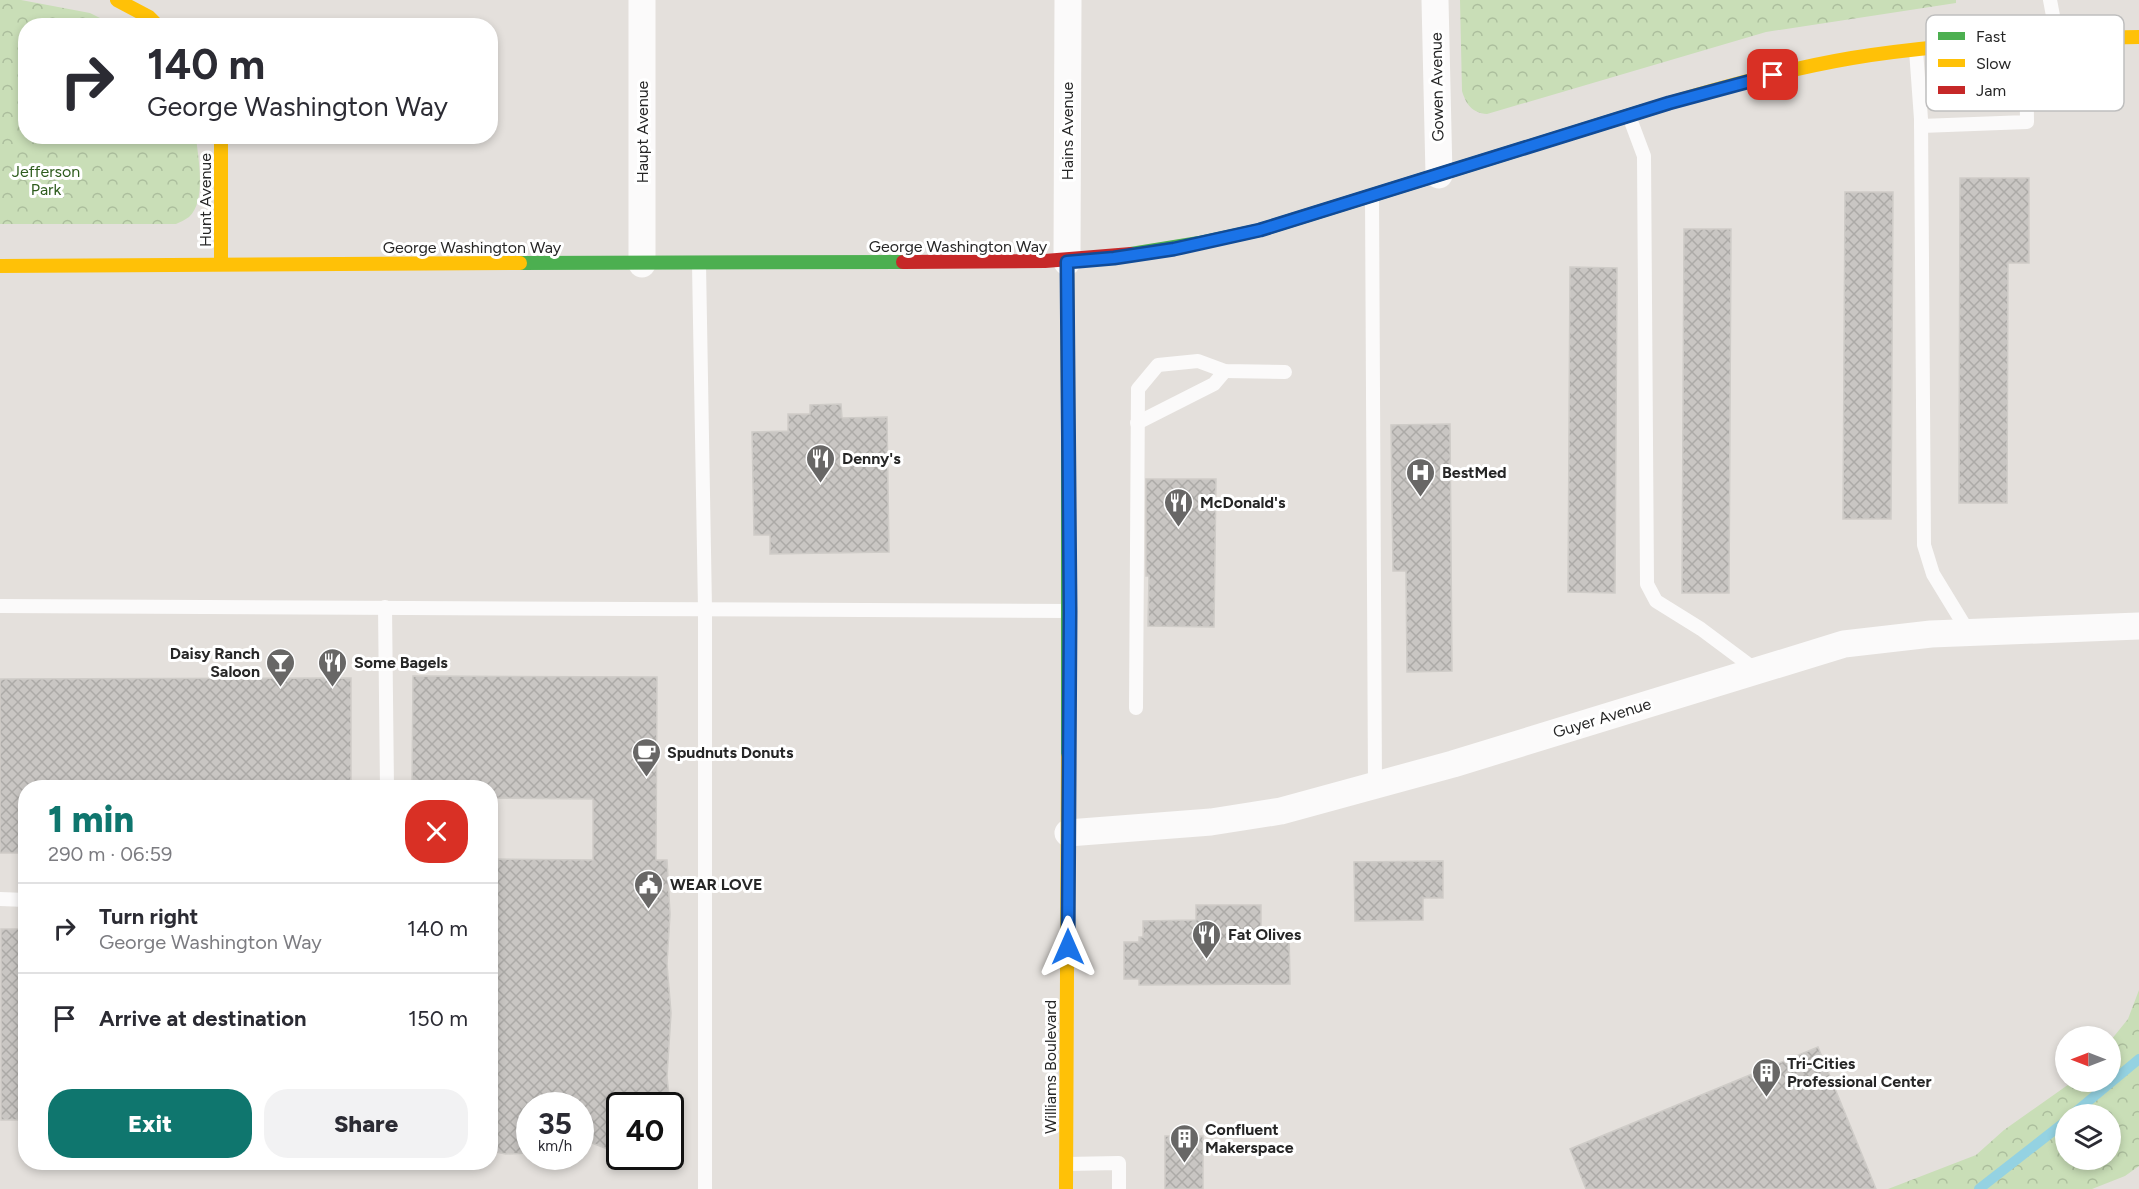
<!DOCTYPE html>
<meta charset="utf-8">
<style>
:root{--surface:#fff;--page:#f2f2f3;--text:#2b2b33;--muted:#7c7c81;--line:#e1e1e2;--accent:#0f766e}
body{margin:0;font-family:Figtree,sans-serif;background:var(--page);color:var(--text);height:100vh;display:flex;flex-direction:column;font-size:22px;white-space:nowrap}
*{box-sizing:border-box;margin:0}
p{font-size:20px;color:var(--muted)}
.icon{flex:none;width:33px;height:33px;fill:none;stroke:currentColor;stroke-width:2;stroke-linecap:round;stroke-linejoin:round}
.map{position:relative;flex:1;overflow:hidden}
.drawer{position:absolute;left:18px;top:780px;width:480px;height:390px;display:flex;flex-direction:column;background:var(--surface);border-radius:24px;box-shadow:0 3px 9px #0003}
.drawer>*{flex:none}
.guide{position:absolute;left:18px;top:18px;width:480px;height:126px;border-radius:24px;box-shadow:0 3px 9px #0003;background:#fff;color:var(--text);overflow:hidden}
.needle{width:39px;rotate:270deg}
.controls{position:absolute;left:2055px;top:1026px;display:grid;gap:12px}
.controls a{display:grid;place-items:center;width:66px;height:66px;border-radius:50%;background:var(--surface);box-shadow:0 3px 9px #0003;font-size:30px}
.speed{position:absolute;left:516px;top:1092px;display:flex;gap:12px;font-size:30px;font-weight:700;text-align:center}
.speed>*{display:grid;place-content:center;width:78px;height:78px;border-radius:50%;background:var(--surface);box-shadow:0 3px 9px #0003;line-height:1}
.speed small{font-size:15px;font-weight:400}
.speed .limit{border:3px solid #111;border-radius:9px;background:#fff;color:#111}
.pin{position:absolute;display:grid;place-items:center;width:51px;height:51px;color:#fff;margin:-26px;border-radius:12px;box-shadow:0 3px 9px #0006}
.me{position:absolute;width:66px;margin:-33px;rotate:0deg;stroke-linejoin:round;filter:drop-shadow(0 0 4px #0008)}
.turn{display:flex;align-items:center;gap:21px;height:126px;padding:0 30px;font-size:27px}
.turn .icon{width:78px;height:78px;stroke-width:2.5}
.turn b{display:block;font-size:42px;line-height:51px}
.round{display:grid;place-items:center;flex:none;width:63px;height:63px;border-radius:24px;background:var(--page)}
.head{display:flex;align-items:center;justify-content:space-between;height:102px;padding:0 30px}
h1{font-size:36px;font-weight:800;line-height:45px;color:var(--accent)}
.action{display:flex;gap:12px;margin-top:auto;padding:12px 30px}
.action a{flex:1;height:69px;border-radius:24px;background:var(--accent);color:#fff;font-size:24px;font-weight:800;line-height:69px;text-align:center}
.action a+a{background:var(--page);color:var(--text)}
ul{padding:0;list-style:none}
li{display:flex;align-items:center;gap:18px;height:90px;padding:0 30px;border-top:2px solid var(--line)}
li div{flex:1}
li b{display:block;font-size:22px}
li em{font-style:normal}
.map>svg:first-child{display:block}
.park{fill:url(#park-crowns);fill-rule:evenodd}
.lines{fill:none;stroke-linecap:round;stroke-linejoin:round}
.stream{stroke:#94d2e2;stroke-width:10}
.building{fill:url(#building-cross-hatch);stroke:#cfccc8;stroke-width:1.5}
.lane{stroke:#fbfafa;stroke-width:14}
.street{stroke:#fbfafa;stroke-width:27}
.fast{stroke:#4caf50;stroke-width:14}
.slow{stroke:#ffc107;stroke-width:14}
.jam{stroke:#c62828;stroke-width:14}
.route-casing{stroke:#114b97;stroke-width:15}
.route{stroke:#1a73e8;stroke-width:10}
.labels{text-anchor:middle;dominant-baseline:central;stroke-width:6;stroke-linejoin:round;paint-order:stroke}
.street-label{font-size:16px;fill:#262626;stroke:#fff}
.park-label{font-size:16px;fill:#2e5c1d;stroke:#fff}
.poi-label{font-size:16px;font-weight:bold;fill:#262626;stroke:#fff;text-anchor:start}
.key{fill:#fff;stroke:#bebebe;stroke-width:1.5}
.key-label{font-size:16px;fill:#262626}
</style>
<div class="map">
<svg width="2139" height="1189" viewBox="0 0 2139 1189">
<defs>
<pattern id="park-crowns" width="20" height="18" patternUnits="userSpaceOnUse" patternTransform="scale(1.5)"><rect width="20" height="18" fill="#c9deb7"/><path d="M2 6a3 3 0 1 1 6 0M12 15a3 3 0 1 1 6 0" fill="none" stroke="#acbe9d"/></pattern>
<pattern id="building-cross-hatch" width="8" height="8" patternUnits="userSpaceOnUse" patternTransform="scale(1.5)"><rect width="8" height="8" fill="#c9c6c3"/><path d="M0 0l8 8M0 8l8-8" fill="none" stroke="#acaaa7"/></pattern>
</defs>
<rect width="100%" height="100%" fill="#e4e0dc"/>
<g class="park">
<path d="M0,0H21L90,13L114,25L26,26V136L196,137C198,158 207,201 189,217C185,220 180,222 176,224H0Z"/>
<path d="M1460,0H1956V3L1766,32L1487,114C1472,113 1466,104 1462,91Z"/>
<path d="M2139,990V1166L2125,1176L2092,1189H1888L1976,1155L2004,1130L2072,1082H2110L2111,1040L2128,1019ZM2066,1114H2110V1160H2066Z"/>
</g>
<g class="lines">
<g class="stream">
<path d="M2073,1114L2139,1059"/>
<path d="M1979,1189L2066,1121"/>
</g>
</g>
<g class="building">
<path d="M1960,178H2029V263H2008L2007,503H1959Z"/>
<path d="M1845,192H1893L1891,519H1843Z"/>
<path d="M1684,229H1731L1729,593H1682Z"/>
<path d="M1570,267L1617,268L1615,593L1568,592Z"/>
<path d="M841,404L842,418L887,417L889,552L770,554V535H754L752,432L788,431V414H810V405Z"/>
<path d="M1450,424L1452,671L1407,672L1406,571H1393L1391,425Z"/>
<path d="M1146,479H1216L1214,627L1148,626L1149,576H1146Z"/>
<path d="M413,676L657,677L656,860H667L670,914L667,964L671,1013L667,1076L670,1106H620V1154L592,1143L580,1141V1106H530V1153L506,1154L490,1151V859L593,860V799L490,798V788H412Z"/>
<path d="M351,678V788H26V853H0V679Z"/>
<path d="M1443,861V898H1423V920L1355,921L1354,862Z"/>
<path d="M1196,905H1261V932H1289L1290,984L1139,985V979H1124V942H1139V937H1143V921L1196,920Z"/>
<rect x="1" y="929" width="25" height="191"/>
<path d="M1818,1047L1876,1189H1586L1570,1149Z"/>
<rect x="1165" y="1136" width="38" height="53"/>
</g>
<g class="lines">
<g class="lane">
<path d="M2050,0L2057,37"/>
<path d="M1916,50L1921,119L1924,545L1933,574L1969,633"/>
<path d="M1629,116L1644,156L1647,584L1656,601L1701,629L1756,670"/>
<path d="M1921,126L2027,122L2026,39"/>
<path d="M1372,196L1375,786"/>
<path d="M699,264L705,608V1189"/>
<path d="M1137,423L1214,384L1225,371"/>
<path d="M0,606L1069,611"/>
<path d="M385,607L387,788"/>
<path d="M1136,708L1138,389L1158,365L1198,361L1225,371L1285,372"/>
<path d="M0,899L26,900"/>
<path d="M1066,1164L1119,1163V1189"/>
</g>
<g class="street">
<path d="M642,0V264"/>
<path d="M1435,0L1439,175"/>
<path d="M1067,262L1068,0"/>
<path d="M1068,833L1211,822L1281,811L1453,764L1844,644L1931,634L2139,626"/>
</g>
<g class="fast">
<path d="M1131,254L1199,243L1260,230L1643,111"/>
<path d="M520,263L903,262"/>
<path d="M1068,405V757"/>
</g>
<g class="slow">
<path d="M117,0L149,17L158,26"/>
<path d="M1643,111C1711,90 1781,70 1852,58C1947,43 2043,38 2139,37"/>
<path d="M221,136V264"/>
<path d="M1067,262L1068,405"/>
<path d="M0,266L520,263"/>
<path d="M1066,1189L1068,757"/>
</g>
<path class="jam" d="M903,262L1045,261L1131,254"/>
</g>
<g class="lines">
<defs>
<path id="route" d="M1068,947L1070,611L1067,262L1114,258L1174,249L1260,230L1669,103L1773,75"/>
</defs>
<use href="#route" class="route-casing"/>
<use href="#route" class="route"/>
</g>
<defs>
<symbol id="restaurant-pin" viewBox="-11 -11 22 30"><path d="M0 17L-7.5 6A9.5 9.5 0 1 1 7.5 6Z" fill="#686766" stroke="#fff"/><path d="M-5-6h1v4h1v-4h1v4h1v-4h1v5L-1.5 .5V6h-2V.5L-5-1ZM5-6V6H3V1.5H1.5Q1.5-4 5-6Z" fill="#fff"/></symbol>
<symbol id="hospital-pin" viewBox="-11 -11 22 30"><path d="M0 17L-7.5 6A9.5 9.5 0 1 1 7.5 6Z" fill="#686766" stroke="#fff"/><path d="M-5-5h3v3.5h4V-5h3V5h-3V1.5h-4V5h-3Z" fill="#fff"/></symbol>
<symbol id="bar-pin" viewBox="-11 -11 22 30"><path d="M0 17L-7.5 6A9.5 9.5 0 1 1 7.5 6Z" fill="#686766" stroke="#fff"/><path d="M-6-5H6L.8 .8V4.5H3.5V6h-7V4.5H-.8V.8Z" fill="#fff"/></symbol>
<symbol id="cafe-pin" viewBox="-11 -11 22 30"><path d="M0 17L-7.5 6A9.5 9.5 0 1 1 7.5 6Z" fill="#686766" stroke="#fff"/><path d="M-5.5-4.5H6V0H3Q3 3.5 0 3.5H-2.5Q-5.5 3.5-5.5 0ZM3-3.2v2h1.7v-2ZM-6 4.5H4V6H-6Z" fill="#fff"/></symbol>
<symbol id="civic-pin" viewBox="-11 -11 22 30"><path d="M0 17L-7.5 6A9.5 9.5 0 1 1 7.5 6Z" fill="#686766" stroke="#fff"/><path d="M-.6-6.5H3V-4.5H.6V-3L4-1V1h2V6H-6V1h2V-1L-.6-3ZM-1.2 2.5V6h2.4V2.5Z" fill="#fff"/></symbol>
<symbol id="building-pin" viewBox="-11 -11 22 30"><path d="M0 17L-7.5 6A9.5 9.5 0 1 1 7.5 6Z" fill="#686766" stroke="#fff"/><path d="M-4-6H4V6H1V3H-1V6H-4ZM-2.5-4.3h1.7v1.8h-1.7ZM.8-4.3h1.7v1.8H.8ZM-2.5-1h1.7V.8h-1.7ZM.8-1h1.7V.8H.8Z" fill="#fff"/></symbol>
</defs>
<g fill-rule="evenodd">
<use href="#restaurant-pin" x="804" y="442" width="33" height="45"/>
<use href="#hospital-pin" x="1404" y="456" width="33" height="45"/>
<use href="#restaurant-pin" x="1162" y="486" width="33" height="45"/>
<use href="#bar-pin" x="264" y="646" width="33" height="45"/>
<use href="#restaurant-pin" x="316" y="646" width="33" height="45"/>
<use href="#cafe-pin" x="630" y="736" width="33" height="45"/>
<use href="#civic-pin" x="632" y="868" width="33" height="45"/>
<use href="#restaurant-pin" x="1190" y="918" width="33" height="45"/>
<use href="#building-pin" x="1750" y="1056" width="33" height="45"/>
<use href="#building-pin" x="1168" y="1122" width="33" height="45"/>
</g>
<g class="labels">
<g class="street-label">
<text transform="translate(1437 87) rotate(-91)">Gowen Avenue</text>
<text transform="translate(1067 131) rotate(-90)">Hains Avenue</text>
<text transform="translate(642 132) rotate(-90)">Haupt Avenue</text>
<text transform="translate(205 200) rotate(-90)">Hunt Avenue</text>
<text x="958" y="246">George Washington Way</text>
<text x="472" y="247">George Washington Way</text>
<text transform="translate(1602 718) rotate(-17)">Guyer Avenue</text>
<text transform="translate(1050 1067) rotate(-90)">Williams Boulevard</text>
</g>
<g class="park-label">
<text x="46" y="171">Jefferson<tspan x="46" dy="18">Park</tspan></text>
</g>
<g class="poi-label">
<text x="842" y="458">Denny's</text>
<text x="1442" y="472">BestMed</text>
<text x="1200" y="502">McDonald's</text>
<text x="260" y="653" text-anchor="end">Daisy Ranch<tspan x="260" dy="18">Saloon</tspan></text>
<text x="354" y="662">Some Bagels</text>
<text x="667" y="752">Spudnuts Donuts</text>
<text x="670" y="884">WEAR LOVE</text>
<text x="1228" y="934">Fat Olives</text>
<text x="1787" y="1063">Tri-Cities<tspan x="1787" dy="18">Professional Center</tspan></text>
<text x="1205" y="1129">Confluent<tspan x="1205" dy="18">Makerspace</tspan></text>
</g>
</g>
<rect x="1926" y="15" width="198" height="96" rx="9" class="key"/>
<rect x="1938" y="32" width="27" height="8" fill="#4caf50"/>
<rect x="1938" y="59" width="27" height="8" fill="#ffc107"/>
<rect x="1938" y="86" width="27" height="8" fill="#c62828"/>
<g class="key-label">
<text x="1976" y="42">Fast</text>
<text x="1976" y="69">Slow</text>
<text x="1976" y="96">Jam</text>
</g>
</svg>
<div class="controls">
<a><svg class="needle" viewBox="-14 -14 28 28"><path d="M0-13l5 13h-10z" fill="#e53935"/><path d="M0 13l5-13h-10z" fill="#7c7c81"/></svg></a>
<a><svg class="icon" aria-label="layers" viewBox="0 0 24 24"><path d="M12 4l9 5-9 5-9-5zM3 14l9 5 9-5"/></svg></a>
</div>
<div class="speed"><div>35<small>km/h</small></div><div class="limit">40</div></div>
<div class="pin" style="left:1773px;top:75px;background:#d93025"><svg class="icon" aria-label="arrive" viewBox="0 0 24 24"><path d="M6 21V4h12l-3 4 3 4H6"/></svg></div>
<svg class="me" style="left:1068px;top:947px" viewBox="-20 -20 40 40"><path d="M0-17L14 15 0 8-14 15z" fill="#1a73e8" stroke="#fff" stroke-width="4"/></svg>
<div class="guide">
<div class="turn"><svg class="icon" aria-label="right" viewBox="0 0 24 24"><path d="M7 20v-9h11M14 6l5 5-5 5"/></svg><div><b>140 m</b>George Washington Way</div></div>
</div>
<section class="drawer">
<div class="head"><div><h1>1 min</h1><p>290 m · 06:59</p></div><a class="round" style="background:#d93025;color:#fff"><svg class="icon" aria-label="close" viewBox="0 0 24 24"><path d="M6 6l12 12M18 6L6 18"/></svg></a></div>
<ul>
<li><svg class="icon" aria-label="right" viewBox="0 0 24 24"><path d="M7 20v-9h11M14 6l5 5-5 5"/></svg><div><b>Turn right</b><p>George Washington Way</p></div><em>140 m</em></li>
<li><svg class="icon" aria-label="arrive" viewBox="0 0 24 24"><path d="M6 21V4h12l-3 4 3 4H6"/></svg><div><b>Arrive at destination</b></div><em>150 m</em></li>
</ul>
<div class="action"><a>Exit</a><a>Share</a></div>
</section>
</div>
